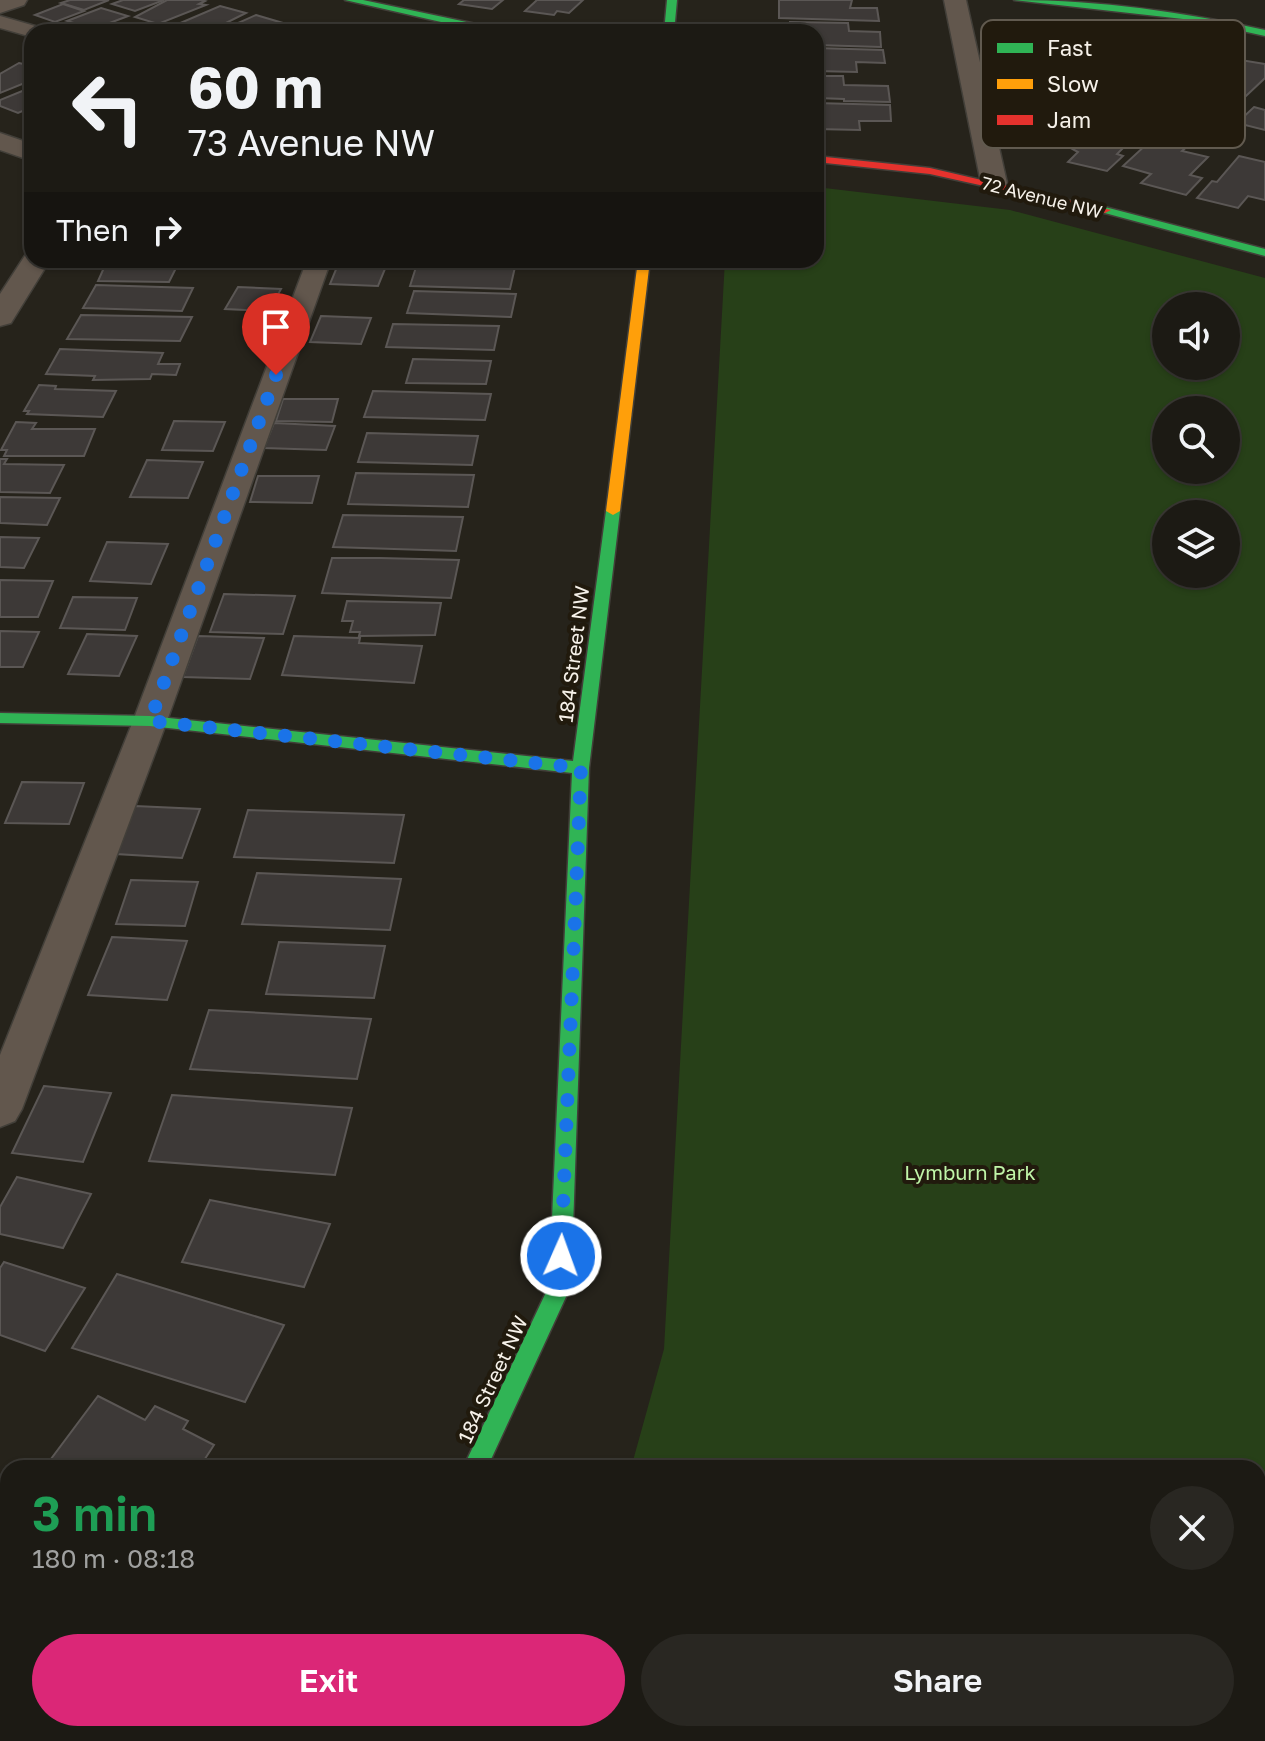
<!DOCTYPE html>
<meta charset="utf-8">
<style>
:root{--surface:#1c1a14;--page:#292722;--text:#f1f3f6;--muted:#a0a1a0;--line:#3a3834;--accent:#db2777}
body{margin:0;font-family:"Golos Text",sans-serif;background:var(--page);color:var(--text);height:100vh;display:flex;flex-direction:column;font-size:30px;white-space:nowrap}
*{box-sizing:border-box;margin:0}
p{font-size:26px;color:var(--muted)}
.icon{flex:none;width:44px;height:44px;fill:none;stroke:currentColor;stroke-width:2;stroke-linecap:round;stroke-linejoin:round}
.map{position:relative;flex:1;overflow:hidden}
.details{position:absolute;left:0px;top:1460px;width:1266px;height:282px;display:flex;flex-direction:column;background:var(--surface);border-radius:24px 24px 0 0;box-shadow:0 2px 6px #0004,0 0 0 2px var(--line)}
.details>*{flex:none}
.top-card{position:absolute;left:24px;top:24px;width:800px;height:244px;border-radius:24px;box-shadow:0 2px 6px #0004,0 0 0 2px var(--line);background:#1c1a14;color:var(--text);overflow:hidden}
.buttons{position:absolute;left:1152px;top:292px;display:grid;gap:16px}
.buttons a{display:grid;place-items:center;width:88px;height:88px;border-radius:50%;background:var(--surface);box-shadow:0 2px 6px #0004,0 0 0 2px var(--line);font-size:40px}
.pin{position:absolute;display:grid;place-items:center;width:68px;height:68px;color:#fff;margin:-82px -34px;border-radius:50% 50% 50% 0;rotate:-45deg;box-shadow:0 0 8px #0007}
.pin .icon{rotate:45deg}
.me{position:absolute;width:88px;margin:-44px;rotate:2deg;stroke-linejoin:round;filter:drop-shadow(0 0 6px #0008)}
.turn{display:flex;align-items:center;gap:28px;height:168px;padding:0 32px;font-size:36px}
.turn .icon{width:104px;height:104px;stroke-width:2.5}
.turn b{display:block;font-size:56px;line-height:68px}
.then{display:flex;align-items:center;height:76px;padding:0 32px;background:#0003;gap:16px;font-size:30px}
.round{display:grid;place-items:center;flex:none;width:84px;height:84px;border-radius:42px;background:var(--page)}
.overview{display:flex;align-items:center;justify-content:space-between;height:136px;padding:0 32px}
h1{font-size:48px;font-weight:600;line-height:60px;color:#1e9e55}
.button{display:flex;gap:16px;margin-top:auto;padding:16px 32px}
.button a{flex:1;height:92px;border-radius:48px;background:var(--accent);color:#fff;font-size:32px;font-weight:600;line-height:92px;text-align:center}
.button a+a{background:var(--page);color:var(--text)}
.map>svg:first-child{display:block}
.green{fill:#274018;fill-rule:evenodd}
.building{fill:#3d3937;stroke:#5b5755;stroke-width:2}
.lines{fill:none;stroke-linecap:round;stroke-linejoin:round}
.lane-casing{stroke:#423f39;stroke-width:3}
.street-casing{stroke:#423f39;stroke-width:3}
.fast-casing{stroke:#423f39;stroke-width:3}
.slow-casing{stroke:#423f39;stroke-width:3}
.jam-casing{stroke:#423f39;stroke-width:3}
.lane{fill:#62574d;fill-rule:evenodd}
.street{fill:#62574d;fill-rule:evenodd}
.fast{fill:#30b455;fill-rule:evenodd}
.slow{fill:#ff9f0a;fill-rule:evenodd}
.jam{fill:#e5322d;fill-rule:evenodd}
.route{stroke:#1a73e8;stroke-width:14;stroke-dasharray:0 25.2}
.labels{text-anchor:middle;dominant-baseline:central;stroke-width:8;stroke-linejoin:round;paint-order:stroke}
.far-street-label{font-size:18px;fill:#f6f1e9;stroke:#211a0d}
.street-label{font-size:20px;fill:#f6f1e9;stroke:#211a0d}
.park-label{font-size:20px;fill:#c0f5a8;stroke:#211a0d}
.key{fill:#211a0d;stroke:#615a4f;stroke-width:2}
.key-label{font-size:22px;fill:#f6f1e9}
</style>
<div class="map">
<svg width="1265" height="1741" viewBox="0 0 1265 1741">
<rect width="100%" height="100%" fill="#26231b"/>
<path class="green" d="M816,187L1010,210L1265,278V1741H556L558,1734H1258V1468H631L664,1349L725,260H816ZM1166,306H1226V366H1166ZM1166,410H1226V470H1166ZM1166,514H1226V574H1166Z"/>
<g class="building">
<path d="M70,0H109L84,10L61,3Z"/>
<path d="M123,0H164L135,11L112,4Z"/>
<path d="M167,0H201L205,1L199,4L206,5L158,24L135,17Z"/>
<path d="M464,0H503L492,9L459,4Z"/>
<path d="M537,0H583L569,13L557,11L554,15L525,11Z"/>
<path d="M779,0H852L850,8H877L879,21L779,18Z"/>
<path d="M63,4L84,11L55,22L35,15Z"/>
<path d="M220,6L246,13L208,32L164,30Z"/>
<path d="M101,8L128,16L94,29L67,21Z"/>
<path d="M256,15L283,23L262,32H218Z"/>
<path d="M790,22L848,23L849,31L880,32L881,47L816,45V32H790Z"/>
<path d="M289,25L315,31L273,32Z"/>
<path d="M816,48L883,50L885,63L856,62L857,72L816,71Z"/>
<path d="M1204,54L1265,64V78L1245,97L1174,80Z"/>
<path d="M19,63L32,66V80L0,93V74Z"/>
<path d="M816,76H843L844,85L888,86L890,102L844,101V99L817,98L816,101Z"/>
<path d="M32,87V107L18,113L0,106V100Z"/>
<path d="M816,103L890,105L891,121H859L860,130L816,129Z"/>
<path d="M1254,107L1265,110V130L1237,123Z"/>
<path d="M1090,116L1108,117L1115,124L1108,130L1135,136L1117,154L1123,156L1107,171L1068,162L1078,152L1056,140L1066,136Z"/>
<path d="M1160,136L1190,144L1182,151L1208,157L1190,175L1202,178L1186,195L1141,183L1151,174L1123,166L1149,142L1153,143Z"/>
<path d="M1239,156L1265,162V200L1248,196L1238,208L1197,198L1212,181L1217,182Z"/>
<path d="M107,261L179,262L169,282L98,281Z"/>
<path d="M339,262L387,264L378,286L330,284Z"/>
<path d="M417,264L515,267L510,289L410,286Z"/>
<path d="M96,285L193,288L182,311L83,308Z"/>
<path d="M238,287L281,289L269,311L225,309Z"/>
<path d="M414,291L516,294L511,317L407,313Z"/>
<path d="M81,315L192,317L180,341L67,339Z"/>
<path d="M321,316L371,318L361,344L310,342Z"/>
<path d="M393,324L499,326L494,350L386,347Z"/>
<path d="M60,349L163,353L158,364H180L176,375L152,374L150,379L93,380L95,376L46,374Z"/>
<path d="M413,359L491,361L486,384L406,383Z"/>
<path d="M39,385L56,386L55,389L116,391L103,417L27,414L29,411H24Z"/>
<path d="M373,391L491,394L485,420L364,417Z"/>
<path d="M283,399H338L332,422L276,421Z"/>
<path d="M174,421L225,422L213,451L162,450Z"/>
<path d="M16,422L36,423L32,429H95L84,456H4L7,450H1Z"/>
<path d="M274,423L335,426L326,450L264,448Z"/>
<path d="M367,433L478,436L472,465L358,462Z"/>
<path d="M0,459H7L4,464L64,465L50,493L0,492Z"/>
<path d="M147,460L203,462L188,498L130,497Z"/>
<path d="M356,473L474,475L468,507L348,504Z"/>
<path d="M258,476H319L312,503L250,502Z"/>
<path d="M0,497L60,498L47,525L0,523Z"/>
<path d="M343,515L463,517L456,551L333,547Z"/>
<path d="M0,537L39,538L24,568L0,567Z"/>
<path d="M107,542L168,544L151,584L90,581Z"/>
<path d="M332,558H380L459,560L451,598L322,593Z"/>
<path d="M0,580L53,581L38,617H0Z"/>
<path d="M224,594L295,596L283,634L210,632Z"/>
<path d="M73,597L137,598L125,630L60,628Z"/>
<path d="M347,601L441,603L435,635L359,636L360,632H350L353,621H342Z"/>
<path d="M0,631L39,632L23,667H0Z"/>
<path d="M87,634L137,636L119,676L68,674Z"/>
<path d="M198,636L264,638L250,679L183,677Z"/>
<path d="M294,636L360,638L359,643L422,646L414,683L282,675Z"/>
<path d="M22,782L84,783L69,824L5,823Z"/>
<path d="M135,806L200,809L182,858L116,854Z"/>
<path d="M248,810L404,815L394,863L234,857Z"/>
<path d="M257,873L401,879L390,930L242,924Z"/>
<path d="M131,880L198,882L185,926L116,924Z"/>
<path d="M112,937L187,941L167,1000L88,995Z"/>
<path d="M279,942L385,946L374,998L266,994Z"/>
<path d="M209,1010L371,1019L357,1079L190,1069Z"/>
<path d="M44,1086L111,1093L83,1162L12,1153Z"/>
<path d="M172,1095L352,1108L335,1175L149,1161Z"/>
<path d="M17,1177L91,1194L63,1248L0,1234V1207Z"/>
<path d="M210,1200L330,1224L304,1287L182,1262Z"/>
<path d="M4,1262L85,1288L45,1351L0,1335V1268Z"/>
<path d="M117,1274L284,1325L245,1402L72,1348Z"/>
<path d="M98,1396L145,1420L155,1406L188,1421L183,1429L214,1445L199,1468L45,1467Z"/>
<path d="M0,1479L8,1486V1617L0,1610Z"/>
<path d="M0,1692L8,1702V1733L0,1741Z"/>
</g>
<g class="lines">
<defs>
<g id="lane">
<path d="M0,16L42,28L45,32H32V37L0,28Z"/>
<path d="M307,260H331L167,721L22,1109L15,1121L0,1127V1055L133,721Z"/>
</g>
<g id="street">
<path d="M0,0H27L24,5L0,13Z"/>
<path d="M944,0H966L1007,183L1003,189H985L981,183Z"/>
<path d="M0,133L32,144V161L0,150Z"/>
<path d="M32,252V260H50L11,323L0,326V294L26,254Z"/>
</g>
<g id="fast">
<path d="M345,0H363L476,24L620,29L625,32L476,30Z"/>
<path d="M667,0H677L674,32H664Z"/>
<path d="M1014,0C1099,0 1183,12 1265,30V36L1192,20Z"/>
<path d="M1105,207L1265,249V256L1101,212V208Z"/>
<path d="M613,507L620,511L589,768L571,1286L487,1468H463L549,1286L572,773L150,726L0,723V713L150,716L573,761L606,511Z"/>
</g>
<path id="slow" d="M638,260H650L620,511L613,515L606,511Z"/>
<g id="jam">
<path d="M816,156L930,168L1111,210L1105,213L930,174L816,162Z"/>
<path d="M328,1734H359L357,1741H326Z"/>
</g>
</defs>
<use href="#lane" class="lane-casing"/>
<use href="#street" class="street-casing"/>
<use href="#fast" class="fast-casing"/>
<use href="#slow" class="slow-casing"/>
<use href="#jam" class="jam-casing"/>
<use href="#lane" class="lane"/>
<use href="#street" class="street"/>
<use href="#fast" class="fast"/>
<use href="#slow" class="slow"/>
<use href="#jam" class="jam"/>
</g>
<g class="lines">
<path class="route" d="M276,375L150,721L581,768L561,1256"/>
</g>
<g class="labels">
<g class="far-street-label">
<text transform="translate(1042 197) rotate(14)">72 Avenue NW</text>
</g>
<g class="street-label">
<text transform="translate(573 654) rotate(-83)">184 Street NW</text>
<text transform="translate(492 1379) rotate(-65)">184 Street NW</text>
</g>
<g class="park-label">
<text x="970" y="1172">Lymburn Park</text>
</g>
</g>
<rect x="981" y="20" width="264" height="128" rx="12" class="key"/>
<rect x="997" y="43" width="36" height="10" fill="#30b455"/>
<rect x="997" y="79" width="36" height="10" fill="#ff9f0a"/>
<rect x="997" y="115" width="36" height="10" fill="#e5322d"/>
<g class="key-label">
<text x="1047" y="56">Fast</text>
<text x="1047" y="92">Slow</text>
<text x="1047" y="128">Jam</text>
</g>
</svg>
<div class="buttons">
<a><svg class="icon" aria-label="sound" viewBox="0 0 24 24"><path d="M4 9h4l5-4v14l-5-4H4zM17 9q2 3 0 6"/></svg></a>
<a><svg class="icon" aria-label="search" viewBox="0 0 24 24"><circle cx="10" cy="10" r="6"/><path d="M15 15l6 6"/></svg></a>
<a><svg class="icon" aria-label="layers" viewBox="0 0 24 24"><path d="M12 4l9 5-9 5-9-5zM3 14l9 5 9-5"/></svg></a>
</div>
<div class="pin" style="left:276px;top:375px;background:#d93025"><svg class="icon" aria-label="arrive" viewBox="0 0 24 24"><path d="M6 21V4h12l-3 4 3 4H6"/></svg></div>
<svg class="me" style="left:561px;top:1256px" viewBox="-20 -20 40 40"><circle r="17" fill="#1a73e8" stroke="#fff" stroke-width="3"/><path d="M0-11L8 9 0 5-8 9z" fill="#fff"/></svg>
<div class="top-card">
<div class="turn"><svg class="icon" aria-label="left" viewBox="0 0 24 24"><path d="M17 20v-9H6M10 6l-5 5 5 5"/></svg><div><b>60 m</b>73 Avenue NW</div></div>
<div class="then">Then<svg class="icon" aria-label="right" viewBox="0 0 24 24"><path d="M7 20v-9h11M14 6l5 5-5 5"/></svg></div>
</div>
<section class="details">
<div class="overview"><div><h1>3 min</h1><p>180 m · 08:18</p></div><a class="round"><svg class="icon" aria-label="close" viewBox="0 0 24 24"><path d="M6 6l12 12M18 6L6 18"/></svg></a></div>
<div class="button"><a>Exit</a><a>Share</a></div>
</section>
</div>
